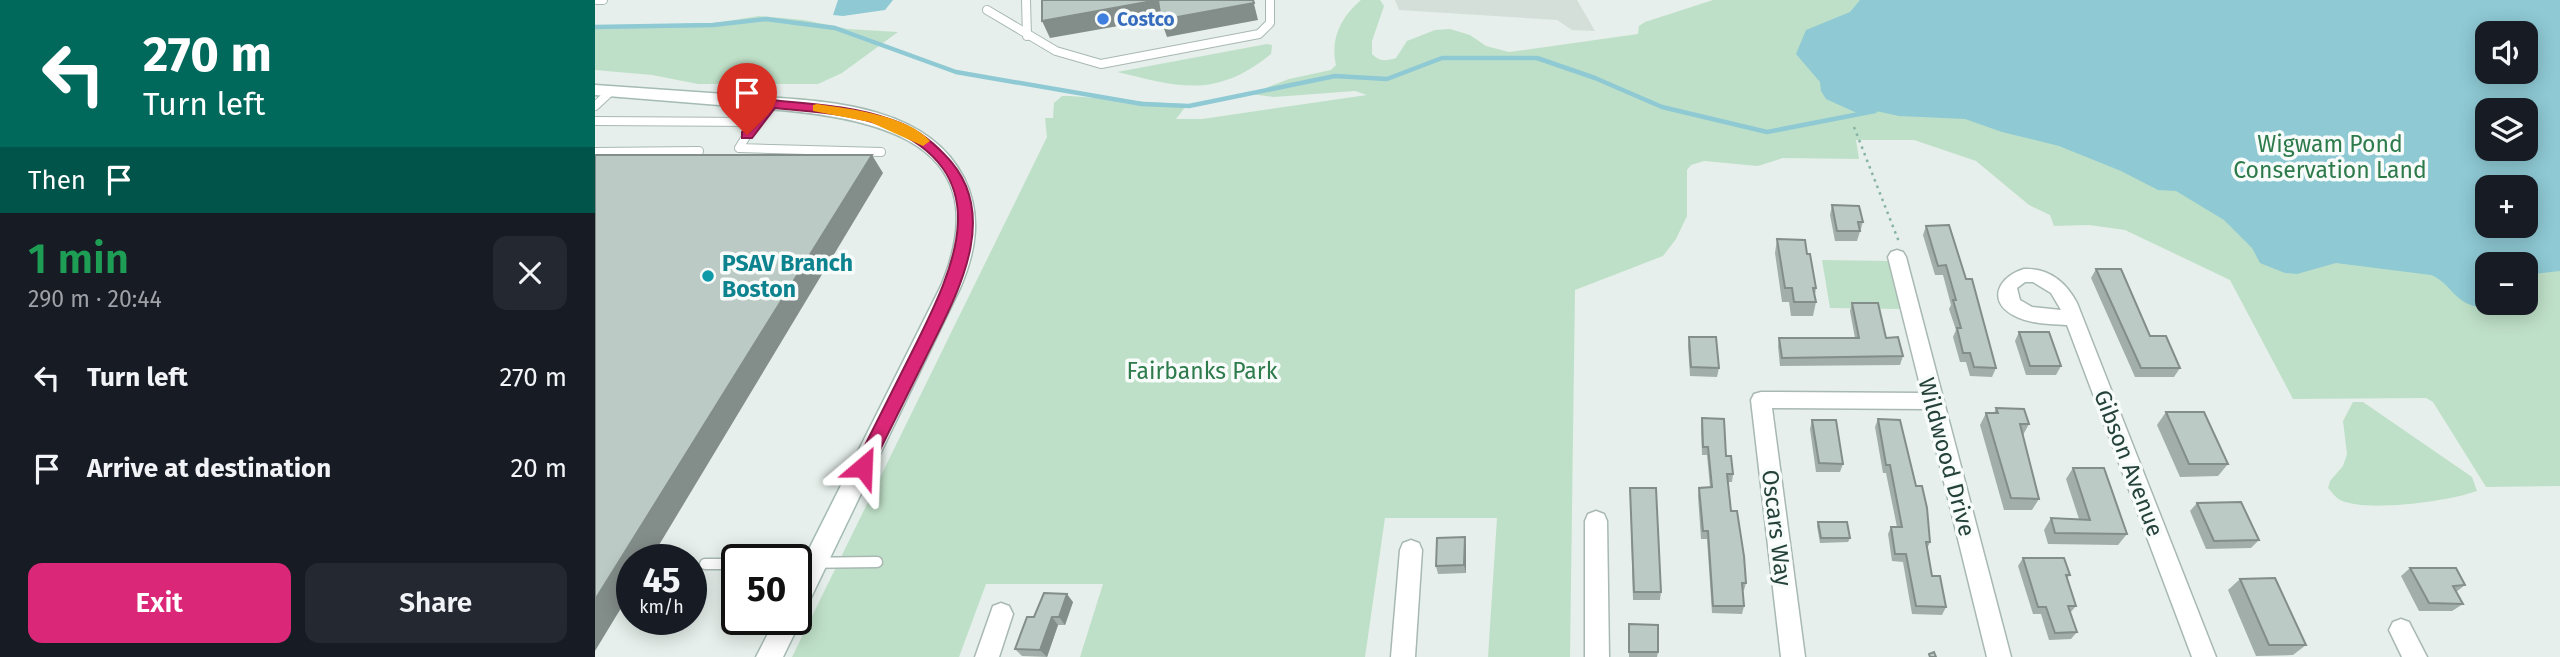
<!DOCTYPE html>
<meta charset="utf-8">
<style>
:root{--surface:#171b24;--page:#242831;--text:#f1f3f6;--muted:#9ea1a6;--accent:#db2777}
body{margin:0;font-family:"Fira Sans",sans-serif;background:var(--page);color:var(--text);height:100vh;display:flex;flex-direction:column;font-size:26px;white-space:nowrap}
*{box-sizing:border-box;margin:0}
p{font-size:23px;color:var(--muted)}
.icon{flex:none;width:38px;height:38px;fill:none;stroke:currentColor;stroke-width:2;stroke-linecap:round;stroke-linejoin:round}
.map{position:relative;flex:1;overflow:hidden}
.sheet{display:flex;flex-direction:column;background:var(--surface);width:595px}
.sheet>*{flex:none}
.banner{background:#00695c;color:#fff;overflow:hidden}
.tools{position:absolute;left:1880px;top:21px;display:grid;gap:14px}
.tools a{display:grid;place-items:center;width:63px;height:63px;border-radius:14px;background:var(--surface);box-shadow:0 4px 18px #0003;font-size:35px}
.speed{position:absolute;left:21px;top:544px;display:flex;gap:14px;font-size:35px;font-weight:700;text-align:center}
.speed>*{display:grid;place-content:center;width:91px;height:91px;border-radius:50%;background:var(--surface);box-shadow:0 4px 18px #0003;line-height:1}
.speed small{font-size:18px;font-weight:400}
.speed .limit{border:4px solid #111;border-radius:10px;background:#fff;color:#111}
.pin{position:absolute;display:grid;place-items:center;width:60px;height:60px;color:#fff;margin:-72px -30px;border-radius:50% 50% 50% 0;rotate:-45deg;box-shadow:0 0 7px #0007}
.pin .icon{rotate:45deg}
.me{position:absolute;width:77px;margin:-38px;rotate:26deg;stroke-linejoin:round;filter:drop-shadow(0 0 5px #0008)}
.turn{display:flex;align-items:center;gap:24px;height:147px;padding:0 28px;font-size:32px}
.turn .icon{width:91px;height:91px;stroke-width:2.5}
.turn b{display:block;font-size:49px;line-height:60px}
.then{display:flex;align-items:center;height:66px;padding:0 28px;background:#0003;gap:14px;font-size:26px}
.round{display:grid;place-items:center;flex:none;width:74px;height:74px;border-radius:14px;background:var(--page)}
.overview{display:flex;align-items:center;justify-content:space-between;height:119px;padding:0 28px}
h1{font-size:42px;font-weight:600;line-height:52px;color:#1e9e55}
.primary-button{display:flex;gap:14px;margin-top:auto;padding:14px 28px}
.primary-button a{flex:1;height:80px;border-radius:14px;background:var(--accent);color:#fff;font-size:28px;font-weight:600;line-height:80px;text-align:center}
.primary-button a+a{background:var(--page);color:var(--text)}
ul{padding:0;list-style:none}
li{display:flex;align-items:center;gap:21px;height:91px;padding:0 28px}
li div{flex:1}
li b{display:block;font-size:26px}
li em{font-style:normal}
main{display:flex;flex:1;min-height:0}
.map>svg:first-child{display:block}
.built{fill:#d4dfda}
.green{fill:#bfe0c8;fill-rule:evenodd}
.water{fill:#8ec9d4;fill-rule:evenodd}
.lines{fill:none;stroke-linecap:round;stroke-linejoin:round}
.stream{stroke:#8ec9d4;stroke-width:4.5}
.lane-far1-casing{stroke:#a8b8b2;stroke-width:10}
.lane-casing{stroke:#a8b8b2;stroke-width:13}
.street-casing{stroke:#a8b8b2;stroke-width:3}
.secondary-casing{stroke:#a4bbb3;stroke-width:3}
.path{stroke:#86b3a5;stroke-width:2.5;stroke-dasharray:2.5 4.5;stroke-linecap:butt}
.lane-far1{stroke:#fff;stroke-width:8}
.lane{stroke:#fff;stroke-width:10}
.street{fill:#fff;fill-rule:evenodd}
.secondary{fill:#fff;fill-rule:evenodd}
.wall{fill:#a1aea9}
.shaded-wall{fill:#838d89}
.building{fill:#bbcac4;stroke:#838d89;stroke-width:2}
.route{fill:#db2777;stroke:#8e194d;stroke-width:2}
.slow{fill:#f59e0b}
.shop-dot{fill:#3f7fe0;stroke:#f7fbf9;stroke-width:2.5}
.culture-dot{fill:#0f9aa8;stroke:#f7fbf9;stroke-width:2.5}
.labels{text-anchor:middle;dominant-baseline:central;stroke-width:7;stroke-linejoin:round;paint-order:stroke}
.far-shop-label{font-size:19px;font-weight:bold;fill:#366cbe;stroke:#f7fbf9;text-anchor:start}
.park-label{font-size:23px;fill:#2d7a4b;stroke:#f7fbf9}
.culture-label{font-size:23px;font-weight:bold;fill:#0d838f;stroke:#f7fbf9;text-anchor:start}
.street-label{font-size:23px;fill:#24423a;stroke:#f7fbf9}
</style>
<main>
<section class="sheet">
<div class="banner">
<div class="turn"><svg class="icon" aria-label="left" viewBox="0 0 24 24"><path d="M17 20v-9H6M10 6l-5 5 5 5"/></svg><div><b>270 m</b>Turn left</div></div>
<div class="then">Then<svg class="icon" aria-label="arrive" viewBox="0 0 24 24"><path d="M6 21V4h12l-3 4 3 4H6"/></svg></div>
</div>
<div class="overview"><div><h1>1 min</h1><p>290 m · 20:44</p></div><a class="round"><svg class="icon" aria-label="close" viewBox="0 0 24 24"><path d="M6 6l12 12M18 6L6 18"/></svg></a></div>
<ul>
<li><svg class="icon" aria-label="left" viewBox="0 0 24 24"><path d="M17 20v-9H6M10 6l-5 5 5 5"/></svg><div><b>Turn left</b></div><em>270 m</em></li>
<li><svg class="icon" aria-label="arrive" viewBox="0 0 24 24"><path d="M6 21V4h12l-3 4 3 4H6"/></svg><div><b>Arrive at destination</b></div><em>20 m</em></li>
</ul>
<div class="primary-button"><a>Exit</a><a>Share</a></div>
</section>
<div class="map">
<svg width="1965" height="657" viewBox="0 0 1965 657">
<rect width="100%" height="100%" fill="#e6efeb"/>
<path class="built" d="M800,0H982L1000,31L977,30L962,20L804,10Z"/>
<g class="green">
<path d="M766,0H785L789,6L777,41V54C785,62 791,61 801,58L812,41L840,30L855,29L875,35L891,46L914,52L1043,34L1044,26L1050,22L1118,0H1965V486L1891,487L1838,402L1831,398L1698,399L1635,280L1530,230L1494,225L1459,226L1455,215L1434,205L1381,161L1319,140H1261L1264,159L1188,158L1163,166L1109,161L1096,165L1092,170V216L1081,239L1068,256L980,290L975,657H893L902,518H790L770,657H485L508,584H391L364,657H197L452,137L450,118H458L459,103L467,96H475L582,104L591,106L581,119H607L772,95L760,91L679,97L655,94L694,79L736,70L741,65C735,38 746,17 766,0ZM1892,33H1930V72H1892ZM1892,110H1930V149H1892ZM1892,187H1930V226H1892ZM1892,264H1930V303H1892Z"/>
<path d="M164,16L209,20L253,29L303,32L247,73L223,84H103L57,75L0,70V29L101,26Z"/>
<path d="M672,44L677,45L676,54C620,99 585,87 522,72Z"/>
<path d="M1227,260L1295,261L1305,309L1235,308Z"/>
<path d="M1758,402H1768L1877,477L1882,491C1855,501 1771,513 1745,500C1740,497 1737,492 1733,488L1735,481L1748,466L1752,454L1748,421Z"/>
</g>
<g class="water">
<path d="M243,0H298L290,10L248,16L238,15Z"/>
<path d="M1265,0H1965V271L1930,275V264H1892V277L1882,280L1887,304L1883,307C1858,302 1856,283 1836,275L1741,263L1702,274L1690,273L1665,263L1657,248L1629,220L1581,191L1563,190L1526,171L1464,146L1407,132L1370,119L1304,116L1281,111L1262,113L1231,99L1226,91L1225,82L1201,54L1211,30L1255,12ZM1892,33H1930V72H1892ZM1892,110H1930V149H1892ZM1892,187H1930V226H1892Z"/>
</g>
<g class="lines">
<path class="stream" d="M0,27L118,25L171,19L240,28L361,72L547,104L594,106L740,76L792,79L847,58H942L1000,78L1067,107L1172,132L1280,111"/>
<defs>
<g id="lane-far1">
<path d="M2,0H8"/>
<path d="M431,0L432,36"/>
<path d="M392,10L461,51L506,64L664,34L675,23V0"/>
<path d="M176,104L160,122L144,148L286,152"/>
<path d="M0,106L15,92"/>
<path d="M0,121L160,122"/>
<path d="M0,152L104,151"/>
</g>
<g id="lane">
<path d="M201,563L282,562"/>
<path d="M110,564H142"/>
</g>
<g id="street">
<path d="M1302,250L1308,252L1311,257L1416,657H1392L1331,409L1177,408L1210,657H1186L1156,400L1159,394L1166,392L1327,393L1293,257L1296,252Z"/>
<path d="M1429,269C1454,268 1471,282 1482,303L1621,657H1597L1472,325C1454,324 1434,324 1418,315C1391,300 1405,276 1429,269ZM1438,282L1456,293L1466,310L1437,307L1425,300L1422,288L1430,282Z"/>
<path d="M1001,511L1009,514L1012,521L1014,657H990V521L993,514Z"/>
<path d="M816,540L824,543L827,550L820,657H796L805,550L808,543Z"/>
<path d="M406,603L414,606L418,614L404,657H380L398,606Z"/>
<path d="M1806,619L1814,622L1832,657H1807L1794,630L1798,622Z"/>
</g>
<path id="secondary" d="M0,85C48,88 96,92 144,95C220,101 330,100 369,178C387,215 381,250 366,286L210,610L203,613L206,620L188,657H161L180,620H201V575L346,286C411,130 261,115 149,107C99,103 50,99 0,95Z"/>
</defs>
<use href="#lane-far1" class="lane-far1-casing"/>
<use href="#lane" class="lane-casing"/>
<use href="#street" class="street-casing"/>
<use href="#secondary" class="secondary-casing"/>
<path class="path" d="M1259,127L1304,242"/>
<use href="#lane-far1" class="lane-far1"/>
<use href="#lane" class="lane"/>
<use href="#street" class="street"/>
<use href="#secondary" class="secondary"/>
</g>
<g class="wall">
<path d="M1237,205L1268,222L1262,241H1240L1235,215Z"/>
<path d="M1331,226L1371,279L1401,368L1397,377L1375,376L1371,362H1365L1358,337L1361,330L1354,309L1356,305L1348,275H1340L1328,235Z"/>
<path d="M1182,239L1212,254L1221,288L1220,295L1221,302L1218,316H1196L1194,302H1187L1180,253Z"/>
<path d="M1501,269L1555,336L1585,368L1579,377H1540L1496,278Z"/>
<path d="M1257,303L1308,356L1305,365L1185,366L1183,346L1184,338H1260L1255,311Z"/>
<path d="M1424,332L1466,366L1461,375H1431L1420,341Z"/>
<path d="M1094,337L1124,368L1122,377L1095,376L1093,346Z"/>
<path d="M1401,408L1434,424L1428,435L1444,499L1437,510H1409L1385,425L1391,413H1399Z"/>
<path d="M1571,412L1633,464L1623,476L1585,477L1562,425Z"/>
<path d="M1107,418L1131,456L1138,474L1137,482H1133L1136,511L1151,583L1149,590H1148L1149,606L1147,614L1117,613L1112,539H1106L1103,496L1104,488L1115,487L1112,455H1107L1106,427Z"/>
<path d="M1283,419L1321,486L1335,542L1332,549L1337,576L1351,607L1347,615L1317,614L1308,562L1297,561L1293,534L1296,527H1302L1291,473H1288L1280,427Z"/>
<path d="M1217,420L1248,464L1245,472H1221L1215,429Z"/>
<path d="M1478,468L1532,534L1523,545L1453,544L1449,530L1456,518L1484,519L1471,479Z"/>
<path d="M1035,488L1066,592L1065,600H1038Z"/>
<path d="M1602,503L1664,540L1656,548L1611,549L1595,511Z"/>
<path d="M1223,522L1255,538L1253,542L1225,543L1222,526Z"/>
<path d="M871,545V573L843,574L841,566Z"/>
<path d="M1428,558L1475,575L1472,578L1481,606L1475,613L1482,632L1476,639L1454,640L1446,614H1438L1423,566Z"/>
<path d="M1815,568L1870,585L1861,592L1868,604L1857,611H1824L1806,576Z"/>
<path d="M1645,579L1711,645L1698,655L1661,656L1633,590Z"/>
<path d="M478,602L470,625H463L452,657L427,656L420,649L439,617Z"/>
<path d="M1034,624L1063,652L1062,657H1034Z"/>
</g>
<g class="shaded-wall">
<path d="M563,0L569,18L455,38L447,21Z"/>
<path d="M658,0L663,20L572,37L566,20Z"/>
<path d="M277,155L288,173L55,560H37V590L0,651V600Z"/>
<path d="M870,537L871,545V573L869,565Z"/>
<path d="M472,594L478,602L470,625L464,617Z"/>
<path d="M457,617L463,625L452,657L445,650Z"/>
</g>
<g class="building">
<path d="M447,0H658L659,3L566,20L563,0L447,21Z"/>
<path d="M0,155H277L0,600Z"/>
<path d="M1237,205L1264,206L1268,222H1263L1265,231H1242Z"/>
<path d="M1354,225L1371,279H1377L1401,368L1379,367L1375,353H1368L1362,328H1366L1358,300H1361L1351,265L1343,266L1331,226Z"/>
<path d="M1182,239L1210,240L1212,254H1215L1221,288H1218L1221,302H1199L1197,288H1190Z"/>
<path d="M1501,269H1526L1555,336H1571L1585,368H1546Z"/>
<path d="M1257,303H1283L1291,338L1303,337L1308,356L1187,358L1184,338H1264Z"/>
<path d="M1424,332H1454L1466,366H1435Z"/>
<path d="M1094,337H1121L1124,368L1096,367Z"/>
<path d="M1401,408L1429,409L1434,424H1425L1444,499L1416,498L1391,413H1403Z"/>
<path d="M1571,412H1609L1633,464H1594Z"/>
<path d="M1107,418L1129,419L1131,456H1136L1138,474H1132L1136,511H1142L1149,556L1151,583H1147L1149,606H1118L1113,531H1108L1104,488L1117,487L1113,447H1108Z"/>
<path d="M1283,419L1305,420L1321,486H1327L1332,508L1335,542H1331L1337,576H1345L1351,607L1321,606L1311,554H1300L1296,527H1307L1295,465H1291Z"/>
<path d="M1217,420H1241L1248,464L1224,463Z"/>
<path d="M1478,468H1509L1532,534L1460,533L1456,518L1495,520Z"/>
<path d="M1035,488H1061L1066,592H1039Z"/>
<path d="M1646,502L1664,540L1619,541L1602,503Z"/>
<path d="M1223,522H1252L1255,538H1226Z"/>
<path d="M870,537L869,565L841,566L842,538Z"/>
<path d="M1428,558H1469L1475,575H1471L1481,606H1473L1482,632L1460,633L1451,607H1443Z"/>
<path d="M1815,568H1861L1870,585L1858,586L1868,604L1834,603Z"/>
<path d="M1680,578L1711,645H1674L1645,579Z"/>
<path d="M449,593L472,594L464,617H457L445,650L420,649L432,617H439Z"/>
<path d="M1034,624L1063,625V652H1034Z"/>
<path d="M1339,652L1341,657H1335L1334,654Z"/>
</g>
<path class="route" d="M176,100C217,104 259,106 297,120C318,127 335,139 350,155C409,214 361,296 331,357C312,395 293,434 274,472L268,475L262,472L259,467C279,427 299,388 319,348C360,266 405,173 289,126C255,113 216,112 180,108L157,138H147V132L172,101Z"/>
<path class="slow" d="M222,104C255,109 312,115 335,141L328,146L275,122L218,111V105Z"/>
<circle class="shop-dot" cx="508" cy="19" r="7"/>
<circle class="culture-dot" cx="113" cy="276" r="7"/>
<g class="labels">
<g class="far-shop-label">
<text x="522" y="19">Costco</text>
</g>
<g class="park-label">
<text x="1735" y="144">Wigwam Pond<tspan x="1735" dy="26">Conservation Land</tspan></text>
<text x="607" y="371">Fairbanks Park</text>
</g>
<g class="culture-label">
<text x="127" y="263">PSAV Branch<tspan x="127" dy="26">Boston</tspan></text>
</g>
<g class="street-label">
<text transform="translate(1352 457) rotate(75)">Wildwood Drive</text>
<text transform="translate(1534 463) rotate(69)">Gibson Avenue</text>
<text transform="translate(1182 528) rotate(83)">Oscars Way</text>
</g>
</g>
</svg>
<div class="tools">
<a><svg class="icon" aria-label="sound" viewBox="0 0 24 24"><path d="M4 9h4l5-4v14l-5-4H4zM17 9q2 3 0 6"/></svg></a>
<a><svg class="icon" aria-label="layers" viewBox="0 0 24 24"><path d="M12 4l9 5-9 5-9-5zM3 14l9 5 9-5"/></svg></a>
<a>+</a>
<a>−</a>
</div>
<div class="speed"><div>45<small>km/h</small></div><div class="limit">50</div></div>
<div class="pin" style="left:152px;top:135px;background:#d93025"><svg class="icon" aria-label="arrive" viewBox="0 0 24 24"><path d="M6 21V4h12l-3 4 3 4H6"/></svg></div>
<svg class="me" style="left:268px;top:467px" viewBox="-20 -20 40 40"><path d="M0-17L14 15 0 8-14 15z" fill="#db2777" stroke="#fff" stroke-width="4"/></svg>
</div>
</main>
